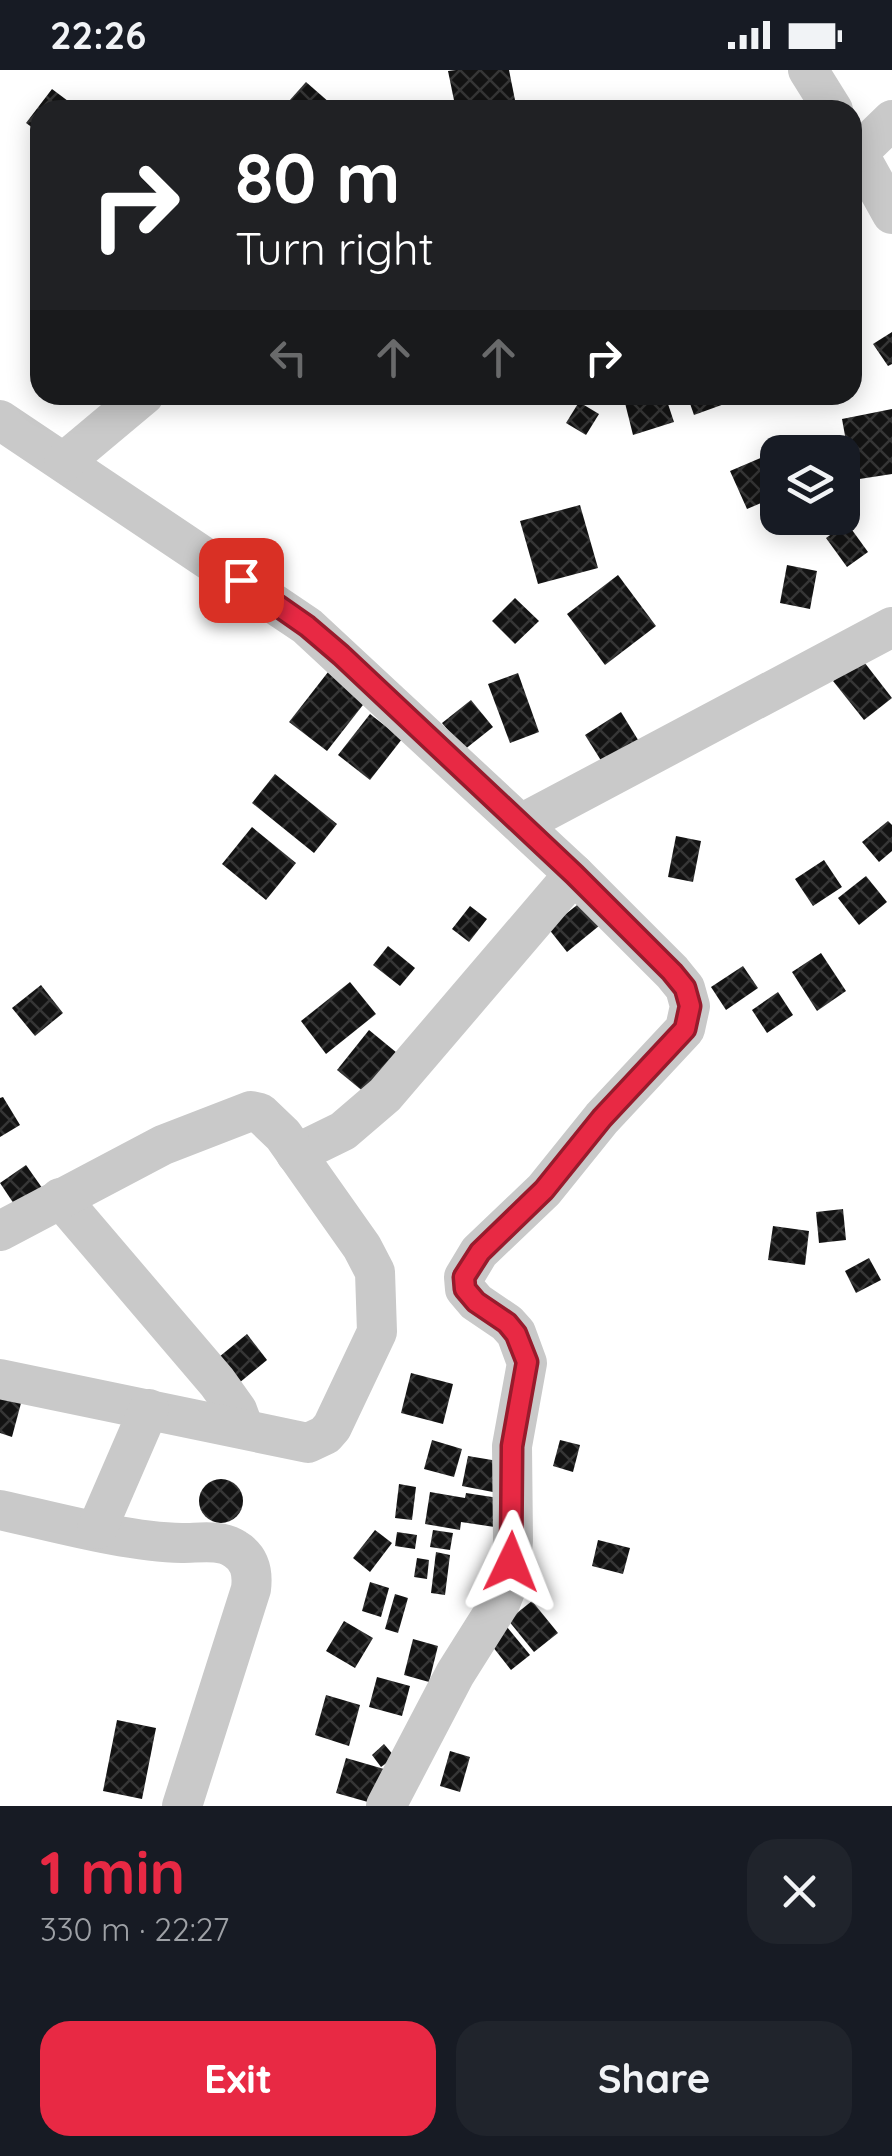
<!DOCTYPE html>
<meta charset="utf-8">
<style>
:root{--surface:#171b24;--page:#20242c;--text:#f1f3f6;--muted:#9ea1a6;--accent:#e82944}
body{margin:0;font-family:Quicksand,sans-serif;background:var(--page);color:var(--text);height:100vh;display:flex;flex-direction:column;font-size:38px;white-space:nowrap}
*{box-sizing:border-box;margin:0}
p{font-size:32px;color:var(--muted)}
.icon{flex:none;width:55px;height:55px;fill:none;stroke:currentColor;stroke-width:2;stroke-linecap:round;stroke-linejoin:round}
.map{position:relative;height:1736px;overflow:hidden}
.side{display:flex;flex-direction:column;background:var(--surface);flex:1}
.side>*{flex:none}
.hud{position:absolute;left:30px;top:30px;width:832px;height:305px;border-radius:30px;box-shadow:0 5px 25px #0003;background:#202124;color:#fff;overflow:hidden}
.buttons{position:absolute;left:760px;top:365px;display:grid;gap:20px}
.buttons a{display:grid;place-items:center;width:100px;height:100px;border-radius:20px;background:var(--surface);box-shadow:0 5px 25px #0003;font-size:50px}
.pin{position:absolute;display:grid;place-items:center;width:85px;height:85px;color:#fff;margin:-42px;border-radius:20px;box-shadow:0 5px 15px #0006}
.me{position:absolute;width:110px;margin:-55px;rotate:2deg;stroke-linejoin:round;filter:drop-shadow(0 0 8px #0008)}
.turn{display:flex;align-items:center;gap:35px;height:210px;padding:0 40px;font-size:45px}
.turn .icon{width:130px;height:130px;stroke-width:2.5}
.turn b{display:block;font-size:70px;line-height:85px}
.lanes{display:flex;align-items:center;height:95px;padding:0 40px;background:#0003;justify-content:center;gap:50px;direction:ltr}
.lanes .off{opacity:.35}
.round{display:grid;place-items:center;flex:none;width:105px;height:105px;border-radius:30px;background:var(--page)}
.summary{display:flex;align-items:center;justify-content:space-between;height:170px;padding:0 40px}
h1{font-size:60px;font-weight:700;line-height:75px;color:var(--accent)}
.primary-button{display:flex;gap:20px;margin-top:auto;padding:20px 40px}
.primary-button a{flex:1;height:115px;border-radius:30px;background:var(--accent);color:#fff;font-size:40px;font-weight:700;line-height:115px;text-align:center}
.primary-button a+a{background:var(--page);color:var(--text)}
.status{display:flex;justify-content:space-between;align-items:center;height:70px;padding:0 50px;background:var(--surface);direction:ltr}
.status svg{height:28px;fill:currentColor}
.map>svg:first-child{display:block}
.building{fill:url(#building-cross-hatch)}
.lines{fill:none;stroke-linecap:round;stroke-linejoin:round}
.minor{stroke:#c9c9c9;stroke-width:40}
.route-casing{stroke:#971b2c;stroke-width:25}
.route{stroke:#e82944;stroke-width:18}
</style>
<div class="status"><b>22:26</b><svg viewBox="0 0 49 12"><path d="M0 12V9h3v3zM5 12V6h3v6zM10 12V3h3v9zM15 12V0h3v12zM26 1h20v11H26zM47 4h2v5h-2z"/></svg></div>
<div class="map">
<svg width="892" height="1736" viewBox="0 0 892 1736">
<defs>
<pattern id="building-cross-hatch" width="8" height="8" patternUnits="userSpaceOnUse" patternTransform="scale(2.5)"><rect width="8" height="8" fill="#131313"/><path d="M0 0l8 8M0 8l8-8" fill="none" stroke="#363636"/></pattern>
</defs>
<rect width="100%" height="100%" fill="#fff"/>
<g class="building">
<path d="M456,0H509L517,40H456L448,1Z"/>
<path d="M306,12L338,40H281Z"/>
<path d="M52,19L80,40H40V63L26,53Z"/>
<path d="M892,262V294L888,296L873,274Z"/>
<path d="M623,325H665L674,352L633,365Z"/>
<path d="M687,325H749L694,345Z"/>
<path d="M579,332L599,344L586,365L566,353Z"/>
<path d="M892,339V404L853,410L842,349Z"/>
<path d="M793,374L797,382H778V426L747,439L730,401Z"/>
<path d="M580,435L598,498L538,514L520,451Z"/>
<path d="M847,453L868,482L847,497L826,468Z"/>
<path d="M787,495L817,501L810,539L780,533Z"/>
<path d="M618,505L656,556L605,595L567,544Z"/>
<path d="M515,528L539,551L515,574L492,551Z"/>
<path d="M861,588L892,628L864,650L833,611Z"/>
<path d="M332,597L370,626L327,681L289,652Z"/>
<path d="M518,603L539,662L510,673L488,614Z"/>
<path d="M471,630L493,657L464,680L442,653Z"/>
<path d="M621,642L643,678L607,700L585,665Z"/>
<path d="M370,644L402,669L370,710L338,685Z"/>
<path d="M275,704L337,754L314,783L252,733Z"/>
<path d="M888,751L892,755V781L879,792L862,772Z"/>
<path d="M252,757L296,793L266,830L222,794Z"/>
<path d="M676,766L701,771L693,812L668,807Z"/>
<path d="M824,790L842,817L813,836L795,809Z"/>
<path d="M866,806L887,832L859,855L838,828Z"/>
<path d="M586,828L605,851L567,882L548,858Z"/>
<path d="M470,836L487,849L469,872L452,859Z"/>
<path d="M388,876L415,898L400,916L373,895Z"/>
<path d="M821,883L846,921L817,941L792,902Z"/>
<path d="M743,896L758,918L726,940L711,917Z"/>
<path d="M350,912L376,944L326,984L301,951Z"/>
<path d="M41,915L63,943L35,966L12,938Z"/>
<path d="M778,922L793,945L767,963L752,940Z"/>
<path d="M369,960L408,992L376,1032L337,1000Z"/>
<path d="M3,1027L20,1055L0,1067V1028Z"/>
<path d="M26,1095L45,1122L18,1140L0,1113Z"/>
<path d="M843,1139L846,1170L819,1173L816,1142Z"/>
<path d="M773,1156L809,1161L805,1195L768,1190Z"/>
<path d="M869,1188L881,1210L856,1223L845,1201Z"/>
<path d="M247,1264L267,1290L239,1313L219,1287Z"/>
<path d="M411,1303L453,1314L443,1354L401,1343Z"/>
<path d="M0,1311L25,1318L12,1367L0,1363Z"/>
<path d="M432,1370L462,1379L454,1407L424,1399Z"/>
<path d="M560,1370L580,1375L573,1402L553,1396Z"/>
<path d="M468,1386L504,1392L498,1423L462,1416Z"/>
<circle cx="221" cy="1431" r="22"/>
<path d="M399,1414L416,1417L412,1450L395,1448Z"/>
<path d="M430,1422L465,1428L466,1423L511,1430L508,1459L461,1452L460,1460L425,1454Z"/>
<path d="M375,1460L392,1473L370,1502L353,1488Z"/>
<path d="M433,1460L453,1463L450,1480L430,1477Z"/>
<path d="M397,1462L417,1465L415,1479L395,1476Z"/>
<path d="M598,1470L630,1478L623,1504L592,1496Z"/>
<path d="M436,1482L450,1485L445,1525L431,1523Z"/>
<path d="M417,1488L429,1490L427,1509L414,1507Z"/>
<path d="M370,1512L389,1518L381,1547L362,1541Z"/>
<path d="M395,1524L408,1528L398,1563L385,1559Z"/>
<path d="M532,1531L558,1563L534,1582L508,1550Z"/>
<path d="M344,1551L373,1568L355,1598L326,1581Z"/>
<path d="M507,1557L530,1585L511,1600L489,1572Z"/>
<path d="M413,1569L438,1576L429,1612L404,1605Z"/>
<path d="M377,1607L410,1616L402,1646L369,1637Z"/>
<path d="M326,1625L360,1635L349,1676L315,1665Z"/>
<path d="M117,1650L156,1658L142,1729L103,1721Z"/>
<path d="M384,1674L395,1687L381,1697L372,1685Z"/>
<path d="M450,1681L470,1687L460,1722L440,1716Z"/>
<path d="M346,1688L384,1699L375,1734L336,1723Z"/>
</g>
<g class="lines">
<g class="minor">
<path d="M808,0L833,40"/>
<path d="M852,72L892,144"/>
<path d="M859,82L892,50"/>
<path d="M0,350L307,556L574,804L672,902L685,918L690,936L685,959L602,1048L544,1120L479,1182L464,1207L465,1219L476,1232L507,1253L516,1263L527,1293L512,1376L513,1471L509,1511L501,1531L455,1604L386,1736"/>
<path d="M64,392L144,325"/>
<path d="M521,754L892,557"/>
<path d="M296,1084L343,1061L385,1025L574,804"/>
<path d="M60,1128L217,1312L237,1340L244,1359"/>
<path d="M0,1161L163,1075L251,1041L260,1043L283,1065L362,1177L375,1202L377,1262L332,1357L325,1365L308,1373L0,1309"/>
<path d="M0,1440C55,1452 126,1472 182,1473C200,1473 220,1469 235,1479C250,1488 253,1503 251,1519L182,1736"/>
<path d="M97,1459L149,1339"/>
</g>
</g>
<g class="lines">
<defs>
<path id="route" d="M241,510L307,556L341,585L574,804L672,902L685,918L690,936L685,959L602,1048L544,1120L480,1182L464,1207L465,1219L476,1232L507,1253L516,1264L527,1292L512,1376L511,1492"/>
</defs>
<use href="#route" class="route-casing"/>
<use href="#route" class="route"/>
</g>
</svg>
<div class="buttons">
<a><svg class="icon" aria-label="layers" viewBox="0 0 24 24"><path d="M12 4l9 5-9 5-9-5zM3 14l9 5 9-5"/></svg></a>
</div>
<div class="pin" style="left:241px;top:510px;background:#d93025"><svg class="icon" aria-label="arrive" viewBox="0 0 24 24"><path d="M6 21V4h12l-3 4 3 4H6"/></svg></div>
<svg class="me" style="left:511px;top:1492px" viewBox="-20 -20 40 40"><path d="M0-17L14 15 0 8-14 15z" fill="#e82944" stroke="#fff" stroke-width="4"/></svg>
<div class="hud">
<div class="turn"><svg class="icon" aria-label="right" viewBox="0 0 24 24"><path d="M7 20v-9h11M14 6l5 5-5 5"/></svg><div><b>80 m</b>Turn right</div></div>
<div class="lanes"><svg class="icon off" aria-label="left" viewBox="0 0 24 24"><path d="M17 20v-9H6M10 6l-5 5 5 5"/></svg><svg class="icon off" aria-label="ahead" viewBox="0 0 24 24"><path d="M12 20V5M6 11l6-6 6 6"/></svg><svg class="icon off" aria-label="ahead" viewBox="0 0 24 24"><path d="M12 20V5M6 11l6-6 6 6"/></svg><svg class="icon" aria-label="right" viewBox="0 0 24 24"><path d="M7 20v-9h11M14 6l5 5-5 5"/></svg></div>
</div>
</div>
<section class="side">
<div class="summary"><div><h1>1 min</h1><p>330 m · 22:27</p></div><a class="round"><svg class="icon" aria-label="close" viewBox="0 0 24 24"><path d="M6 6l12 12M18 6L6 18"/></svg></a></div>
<div class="primary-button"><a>Exit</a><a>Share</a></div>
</section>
